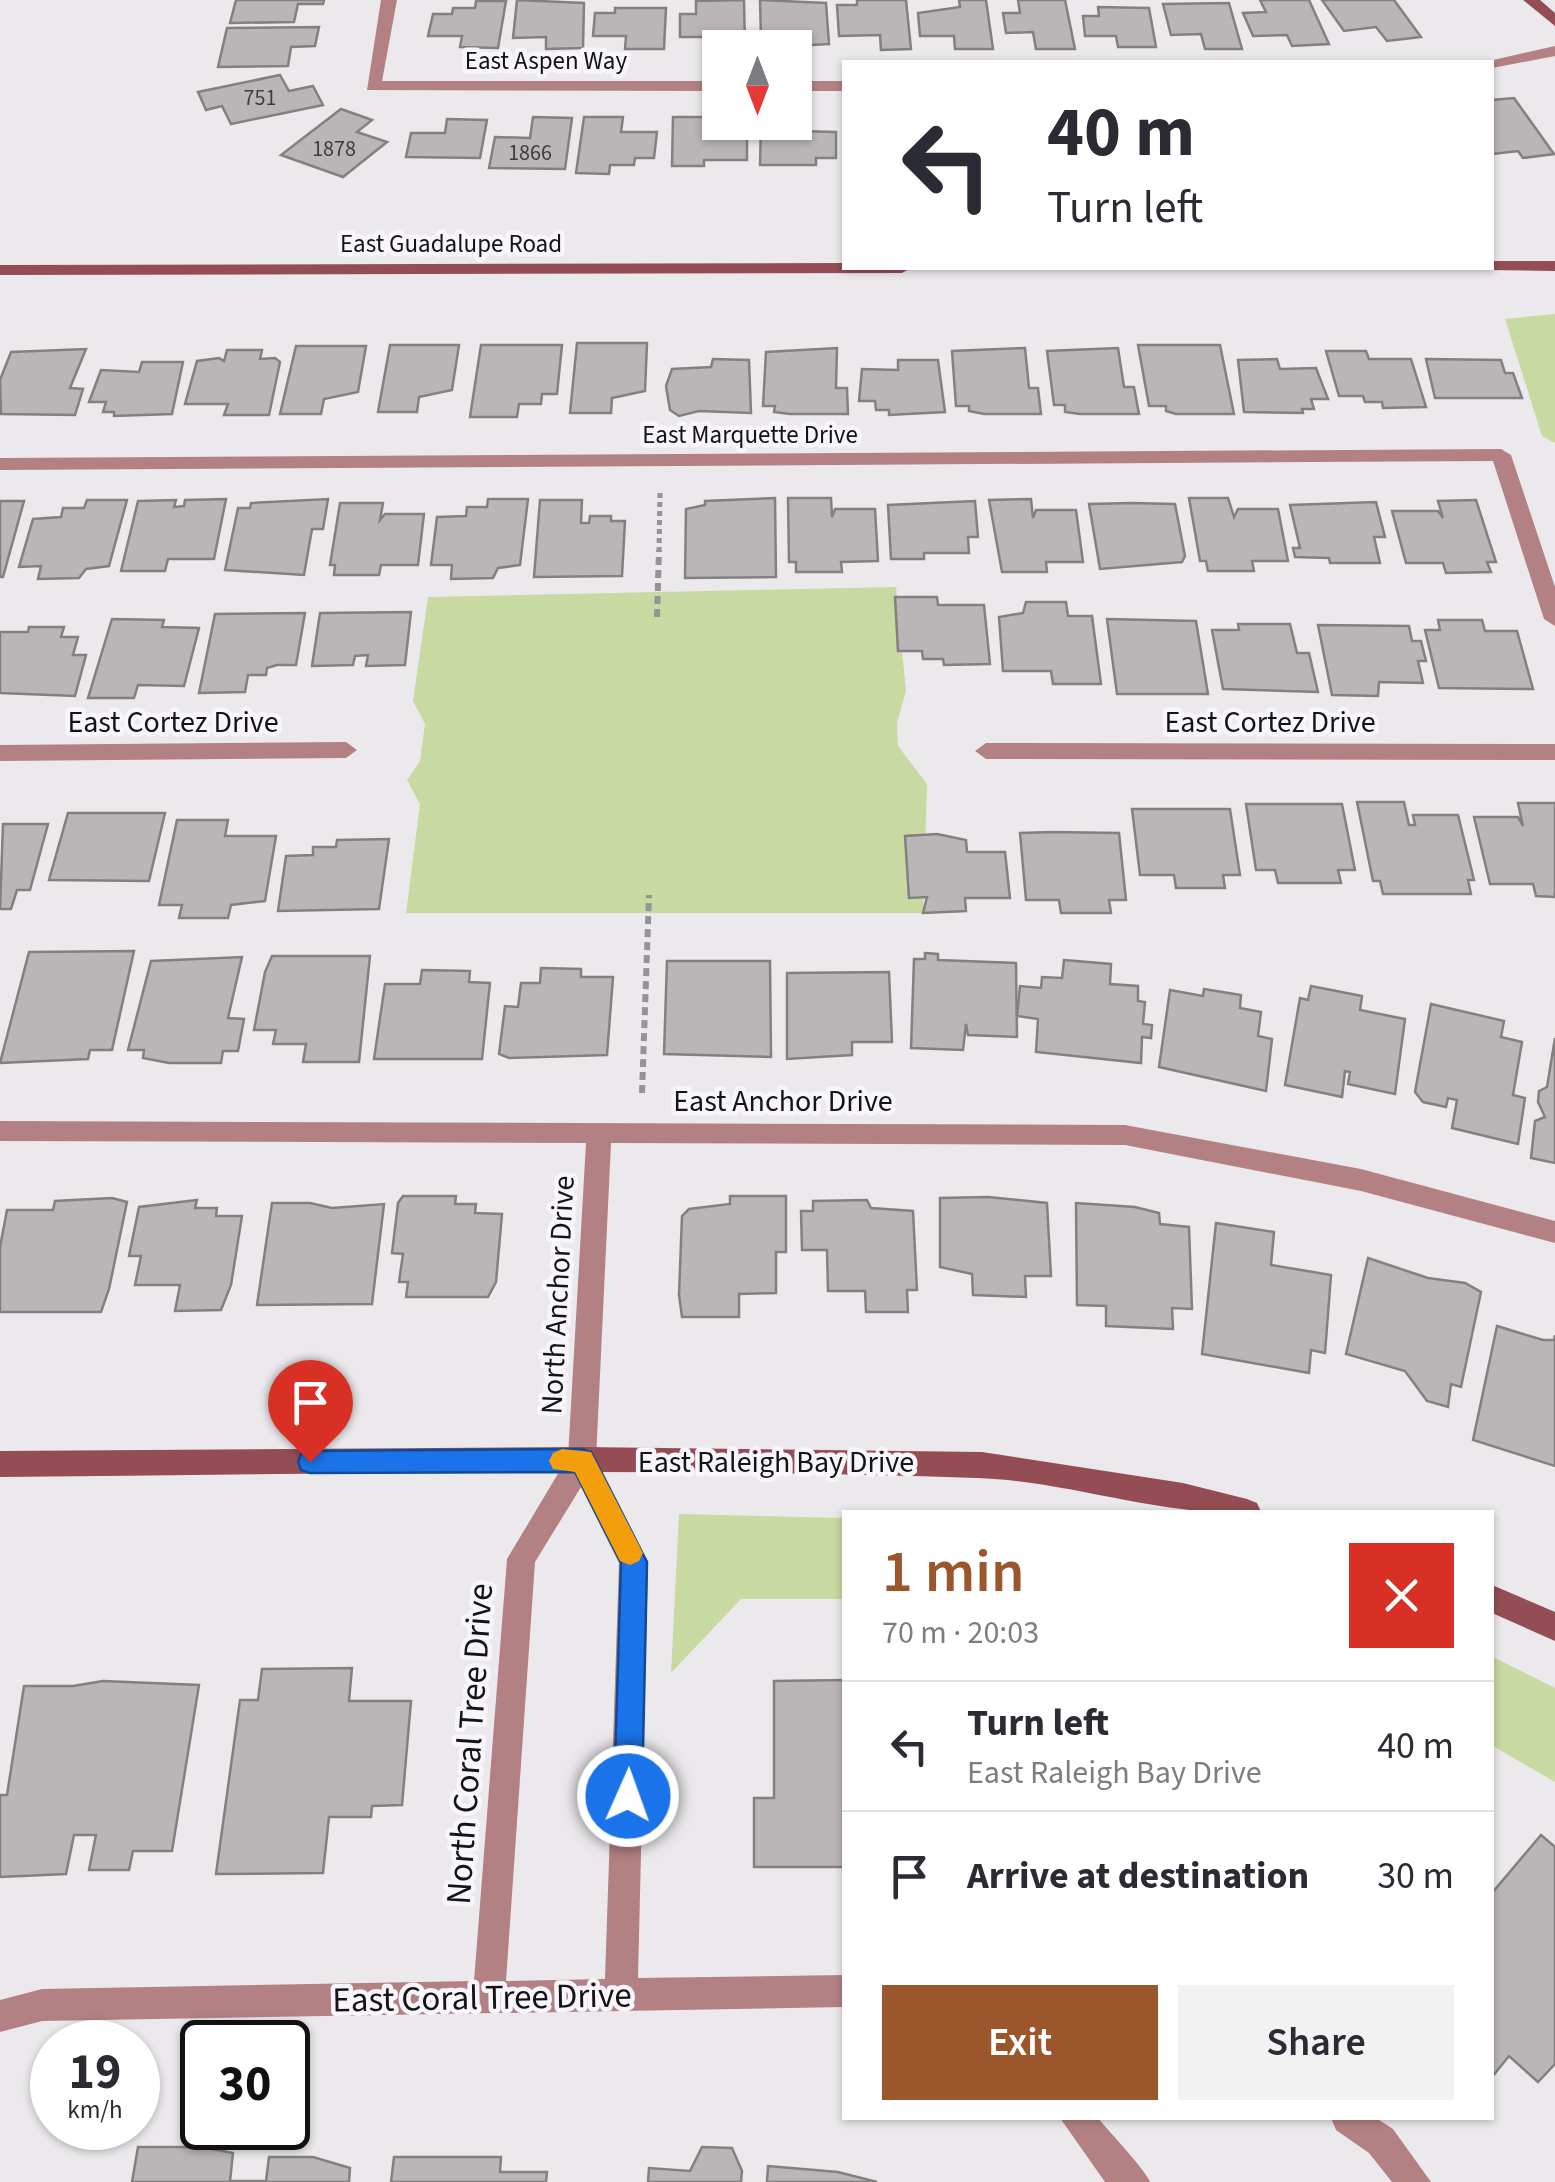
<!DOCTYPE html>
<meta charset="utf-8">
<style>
:root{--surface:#fff;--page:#f2f2f3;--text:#2b2b33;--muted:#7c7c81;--line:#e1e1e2;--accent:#9c562c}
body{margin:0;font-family:"Source Sans 3",sans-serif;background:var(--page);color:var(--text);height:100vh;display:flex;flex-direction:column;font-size:38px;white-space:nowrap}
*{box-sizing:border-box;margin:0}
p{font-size:32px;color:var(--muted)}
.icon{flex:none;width:55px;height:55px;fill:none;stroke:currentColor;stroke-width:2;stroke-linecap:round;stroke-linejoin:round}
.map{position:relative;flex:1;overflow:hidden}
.panel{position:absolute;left:842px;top:1510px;width:652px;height:610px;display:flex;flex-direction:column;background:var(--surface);border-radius:0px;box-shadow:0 2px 8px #0004}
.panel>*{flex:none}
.banner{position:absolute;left:842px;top:60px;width:652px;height:210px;border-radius:0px;box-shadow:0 2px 8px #0004;background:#fff;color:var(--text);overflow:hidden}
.needle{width:65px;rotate:180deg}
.tools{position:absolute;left:702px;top:30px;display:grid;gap:20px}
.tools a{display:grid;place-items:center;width:110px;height:110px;border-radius:0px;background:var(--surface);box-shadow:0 2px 8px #0004;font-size:50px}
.speed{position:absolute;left:30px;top:2020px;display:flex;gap:20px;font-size:50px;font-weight:700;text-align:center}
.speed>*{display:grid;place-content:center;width:130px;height:130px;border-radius:50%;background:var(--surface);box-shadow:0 2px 8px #0004;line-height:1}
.speed small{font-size:25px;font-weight:400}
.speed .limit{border:5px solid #111;border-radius:15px;background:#fff;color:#111}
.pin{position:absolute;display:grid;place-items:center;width:85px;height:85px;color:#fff;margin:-102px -42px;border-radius:50% 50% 50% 0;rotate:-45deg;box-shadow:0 0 10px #0007}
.pin .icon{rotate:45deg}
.me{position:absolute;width:110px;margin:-55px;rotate:2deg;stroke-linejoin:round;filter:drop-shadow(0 0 8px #0008)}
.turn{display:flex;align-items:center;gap:35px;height:210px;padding:0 40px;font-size:45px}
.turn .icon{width:130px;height:130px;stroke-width:2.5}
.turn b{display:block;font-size:70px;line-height:85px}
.round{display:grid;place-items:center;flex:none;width:105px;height:105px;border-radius:0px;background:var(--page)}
.head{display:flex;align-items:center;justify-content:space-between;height:170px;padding:0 40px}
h1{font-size:60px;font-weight:600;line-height:75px;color:var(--accent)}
.cta{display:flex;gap:20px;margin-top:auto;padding:20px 40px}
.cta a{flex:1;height:115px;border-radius:0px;background:var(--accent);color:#fff;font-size:40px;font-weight:600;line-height:115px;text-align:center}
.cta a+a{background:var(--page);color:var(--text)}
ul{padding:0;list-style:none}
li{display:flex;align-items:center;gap:30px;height:130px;padding:0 40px;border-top:2px solid var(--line)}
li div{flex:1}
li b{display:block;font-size:38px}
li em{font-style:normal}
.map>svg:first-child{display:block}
.green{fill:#c8daa1}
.building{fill:#bab5b7;stroke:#848081;stroke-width:2.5}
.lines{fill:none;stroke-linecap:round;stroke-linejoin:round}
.path-far1{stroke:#959396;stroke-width:5;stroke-dasharray:5 4;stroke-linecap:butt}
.path{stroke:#959396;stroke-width:6;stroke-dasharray:8 5;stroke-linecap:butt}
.street{fill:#b38184;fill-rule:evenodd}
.secondary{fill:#944d54;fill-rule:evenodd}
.route{fill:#1a73e8;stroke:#114b97;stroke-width:2.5}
.slow{fill:#f59e0b}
.labels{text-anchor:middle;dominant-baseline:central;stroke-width:9;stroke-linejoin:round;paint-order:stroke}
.far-number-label{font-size:22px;fill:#3e3c3e}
.far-street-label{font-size:25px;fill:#141315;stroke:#f9f6fb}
.street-label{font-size:30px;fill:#141315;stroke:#f9f6fb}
.near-street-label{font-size:35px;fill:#141315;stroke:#f9f6fb}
</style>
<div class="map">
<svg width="1555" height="2182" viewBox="0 0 1555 2182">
<rect width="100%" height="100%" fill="#ece9ed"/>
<g class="green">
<path d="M1555,314V443L1542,436L1505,319Z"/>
<path d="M896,587L906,691L897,723L898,746L927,784L923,913H406L420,804L407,780L420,761L425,724L413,701L428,597Z"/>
<path d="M679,1514L845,1518V1599H741L671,1673Z"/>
<path d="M1493,1657L1555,1688V1782L1493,1746Z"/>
</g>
<g class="building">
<path d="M236,0H324L323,4H298L294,22L230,23Z"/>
<path d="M517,0L584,3L583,48L546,49V37L513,38Z"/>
<path d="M744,0L745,48L705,51V37H680V14H696V1Z"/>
<path d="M760,0L826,3L829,44L811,45L810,37L761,38Z"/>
<path d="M857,0H906L911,49L881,50L880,35L839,36L837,5H857Z"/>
<path d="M959,0H986L993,49H955L954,36H920L918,13L960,7Z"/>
<path d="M1018,0H1065L1075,49H1036L1033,32L1006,33L1003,13H1020Z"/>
<path d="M1260,0H1309L1329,44L1292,46L1287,35L1253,36L1243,13L1266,12Z"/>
<path d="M1322,0H1394L1421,37L1387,41L1376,27L1344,31Z"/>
<path d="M476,1H506L498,48L460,47L462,36H428L433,14H452L453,8H475Z"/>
<path d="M1229,3L1242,49H1205L1201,34L1171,35L1163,4Z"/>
<path d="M1098,7L1149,8L1156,47H1118L1116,36H1085L1083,16H1099Z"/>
<path d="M615,8H666L664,49H625L626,36H593L595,13H615Z"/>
<path d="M319,27L315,46L291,47L288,66L218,67L227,28Z"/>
<path d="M280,75L289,91L313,86L323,105L231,124L222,106L206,110L198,92Z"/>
<path d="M1514,98L1554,154L1523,158L1518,151L1492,154V100Z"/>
<path d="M341,109L372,120L357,132L387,142L343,177L281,155Z"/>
<path d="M533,117L572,118L565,169L489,168L495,137L530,138Z"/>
<path d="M584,117H623L621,132H657L654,158H635L634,165H610L609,174L576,173Z"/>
<path d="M673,117H713V131L747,130V160H704V166H672Z"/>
<path d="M795,117H800L799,131L836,132V158H816V165H760L761,122H795Z"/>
<path d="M447,119L487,120L480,158L406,157L411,133H445Z"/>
<path d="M577,343H647L645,391L612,398L611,413H570Z"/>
<path d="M390,345H459L452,390L419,397L417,412H378Z"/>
<path d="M481,345H562L557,394H542L541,404H519L517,417H470Z"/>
<path d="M1138,345H1220L1234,414H1176L1166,411V406H1149Z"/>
<path d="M296,346H366L358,392L324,399L321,414H280Z"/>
<path d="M837,348L836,388H847L848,414H790L774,412L775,406H763L766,352Z"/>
<path d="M1025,348L1029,388H1038L1041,414H984L969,411V406H956L952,351Z"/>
<path d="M1118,348L1124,387H1134L1139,414H1080L1065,412V405H1054L1047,351Z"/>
<path d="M86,349L70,388L83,389L75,415L1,414L0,380L11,352Z"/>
<path d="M227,350H262L260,359L275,358L280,362L269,415H224L228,404H185L197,361L219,358L224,361Z"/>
<path d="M1326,351H1366L1369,359H1411L1426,407L1383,408L1382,402H1365L1363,396H1339Z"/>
<path d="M713,359L749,360L751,413L699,411L679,416L670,410L666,386L672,369L711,367Z"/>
<path d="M1277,359L1280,369L1316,368L1328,399H1311L1314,409H1302L1303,413L1244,412L1238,360Z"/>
<path d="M1426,359L1501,360L1505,373H1513L1522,398H1435Z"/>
<path d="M898,360H938L945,412L889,415V410H876L875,401H859L862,369L898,370Z"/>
<path d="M142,362H183L172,414L114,416V412H103L106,402H89L101,370L139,372Z"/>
<path d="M775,498L776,577L685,578L686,509L705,505V501Z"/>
<path d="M788,498H831L832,517L835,509H875L878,561L841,562L842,572H796V562H789Z"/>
<path d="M1189,498H1228L1234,517L1238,509H1278L1288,561H1252L1254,571H1208L1206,561H1200Z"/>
<path d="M226,499L214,559H168L165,571H121L138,501L176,500L174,507L184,506L185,500Z"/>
<path d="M328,499L323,529H312L304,575L225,570L238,508H250L251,503Z"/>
<path d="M488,499H528L520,565L498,568L493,578L451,579L452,565H431L437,517L466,516L467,507H487Z"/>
<path d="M1031,499L1033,518L1036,510H1076L1083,562H1046L1047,572H1002L989,500Z"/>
<path d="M87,500H127L109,566L86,569L79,578L38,579L41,566L19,567L33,519L61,517L63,508H84Z"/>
<path d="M540,500H582L581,523H589L590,516H611V521H625L622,576L534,577Z"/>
<path d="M1476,500L1496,562H1487L1491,572L1446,573L1443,563H1406L1392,511H1438L1443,518L1438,501Z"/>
<path d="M0,501H24L3,577H0Z"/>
<path d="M975,501L978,537H968L969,553H924V559H891L888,505Z"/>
<path d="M1376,502L1385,537H1374L1380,563H1330L1329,558L1295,557L1293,548H1300L1290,505Z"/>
<path d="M340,503H383L380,520L385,514H424L418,565H381L379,575H334L335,565H330Z"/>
<path d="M1131,503L1175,504L1185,556L1182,562L1100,569L1089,504Z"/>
<path d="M895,597H937L938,605H984L990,664L944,665L943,659H923L922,651H898Z"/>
<path d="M1026,602H1066L1068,616H1092L1101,684H1053L1051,671H1003L999,617L1023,613Z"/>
<path d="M411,612L405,665L366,666L368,655L355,656L353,665L312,666L320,613Z"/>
<path d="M305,613L296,665H277L267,668L266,675H248L245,692L199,693L215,614Z"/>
<path d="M112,619L164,620L162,627L199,628L184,686L138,685L134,698H88Z"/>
<path d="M1107,619L1196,621L1208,694H1117Z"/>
<path d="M1438,620H1482L1485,631H1517L1533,689L1439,688L1425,630H1440Z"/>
<path d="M1238,624H1290L1297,653H1309L1318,692L1223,689L1212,630H1239Z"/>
<path d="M1318,625L1409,626L1412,641H1421L1426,661H1418L1423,683L1379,682L1378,696L1332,695Z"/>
<path d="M29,627H64L61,637H78L73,655H86L75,696L0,693V632H28Z"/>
<path d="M1357,802H1404L1409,825H1415L1413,815H1458L1474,880H1468L1471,894H1383L1380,881H1373Z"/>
<path d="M1518,803H1555V897L1536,896L1533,884H1490L1474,817H1518L1523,826Z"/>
<path d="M1246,804H1342L1355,870H1338L1341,883H1278L1275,870H1256Z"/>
<path d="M1132,809H1230L1240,875H1223L1225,888H1176L1174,875H1140Z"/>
<path d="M68,813H165L149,881L49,880Z"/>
<path d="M177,820H228L225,836H276L265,901L231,905L228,918H179L182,905H159Z"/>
<path d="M3,824H48L30,890H17L11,909H0Z"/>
<path d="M1053,832L1119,833L1126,900H1109L1111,913H1061L1059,900H1026L1020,833Z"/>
<path d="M937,834L966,840L967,852H1005L1010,898H965L966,911L923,913L927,897L909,898L905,836Z"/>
<path d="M389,839L379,909L278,911L286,856L313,855V847H336L337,840Z"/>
<path d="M134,951L112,1050H90L88,1059L0,1063L29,952Z"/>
<path d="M925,953L938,954V960L1016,963L1017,1037L968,1035L966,1024L963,1050L911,1048L914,959H925Z"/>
<path d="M272,956H370L359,1062H303L306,1044H273L276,1030H254L265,972Z"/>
<path d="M242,957L228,1018L244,1019L238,1051H223L221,1063H169L143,1058L144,1050H128L151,961Z"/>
<path d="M1064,960L1111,964L1110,984L1138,986V1001L1145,1002L1143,1024L1152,1025L1151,1038L1142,1037L1141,1063L1036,1052L1038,1019L1017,1016L1020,986L1041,988L1042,977L1062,978Z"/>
<path d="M667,961H770L771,1057L664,1054Z"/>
<path d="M541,968L581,969V977H613L607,1055L509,1058L499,1054L505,1006L518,1007L521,983H540Z"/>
<path d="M422,970L470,971L469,982L490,983L482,1059H374L385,984H420Z"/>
<path d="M889,972L892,1042H852V1055L787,1059V973Z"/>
<path d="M1311,986L1362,996L1360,1010L1405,1019L1395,1094L1348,1084L1350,1072L1345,1071L1342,1097L1285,1085L1300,998L1308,1000Z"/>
<path d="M1204,989L1241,995L1240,1008L1261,1012L1258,1036L1272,1039L1266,1091L1159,1067L1170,990L1203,996Z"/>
<path d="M1431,1004L1504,1021L1501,1037L1522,1042L1513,1095L1525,1098L1518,1144L1452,1128L1457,1100L1448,1098L1446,1107L1423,1102L1415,1092Z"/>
<path d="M1555,1038V1163L1531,1158L1535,1121L1545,1117L1538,1102L1539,1091L1547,1087Z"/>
<path d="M403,1196H456L455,1204H476L475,1213L502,1214L496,1282L488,1297H406L408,1282H399L403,1254L392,1253L398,1203Z"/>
<path d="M730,1196H786V1252H776V1293L739,1294V1317H682L679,1295L682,1216L689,1209L730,1204Z"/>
<path d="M988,1197L1047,1203L1051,1276H1025L1026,1297L973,1295L972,1274L940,1267V1198Z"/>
<path d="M112,1198L127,1202L109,1289L101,1312H0V1247L7,1210H53L55,1201Z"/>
<path d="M197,1200L195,1208H217L216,1216H242L231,1285L221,1310L175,1311L180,1285H135L141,1256H129L139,1207Z"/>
<path d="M867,1200L871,1208L913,1211L917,1290H907L908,1312H866L865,1291H828L827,1250H802L801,1211H813V1201Z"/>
<path d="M272,1203H310L332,1208L384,1204L372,1304L257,1305Z"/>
<path d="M1076,1203L1135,1207L1159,1213L1160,1224L1189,1227L1192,1309L1172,1308L1173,1329L1106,1326V1306L1077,1305Z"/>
<path d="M1216,1223L1274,1232L1271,1265L1331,1275L1325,1353L1311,1350L1309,1373L1202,1354Z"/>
<path d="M1368,1258L1428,1278L1465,1283L1481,1292L1461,1387L1451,1384L1448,1407L1427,1401L1405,1371L1346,1354Z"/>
<path d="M1497,1326L1543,1340H1554L1555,1335V1466L1473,1440Z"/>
<path d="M352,1668L349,1701H411L402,1805L372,1806L371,1817H329L323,1873L216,1874L240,1700H258L262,1669Z"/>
<path d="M845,1680V1867H754V1798H774V1681Z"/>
<path d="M103,1681L199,1685L172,1851H133L129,1870H89L96,1835H74L66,1874L0,1877V1795H7L24,1686H73Z"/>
<path d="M1541,1835L1555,1847V2064L1538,2082L1509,2056L1492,2077V1893Z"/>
<path d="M138,2147H202L233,2153L230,2181H266L269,2157H313L350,2168L349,2182H132Z"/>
<path d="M702,2147L732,2148L742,2171L741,2182H648L649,2168L690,2171Z"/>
<path d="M394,2157H501L500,2172H547L546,2182H391Z"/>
<path d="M768,2166L838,2172L877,2182H767Z"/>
</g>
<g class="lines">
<path class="path-far1" d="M659,552L660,492"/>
<g class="path">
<path d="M657,617L659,550"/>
<path d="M642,1093L649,895"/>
</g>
<g class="street">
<path d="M381,0H397L382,81H720V91L367,90Z"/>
<path d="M1555,46V56L1492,68V62H1484Z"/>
<rect x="795" y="81" width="50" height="10"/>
<path d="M1501,449L1511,455L1555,587V626L1544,619L1493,461L0,470V458Z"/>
<path d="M346,742L357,750L346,758L0,761V745Z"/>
<path d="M986,743L1555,744V760L986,759L975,751Z"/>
<path d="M0,1121L1125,1125L1361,1169L1555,1221V1243L1361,1191L1125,1145L611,1143L596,1459L648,1562L638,1978L845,1975V2007L42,2021L0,2032V2000L42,1989L474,1981L507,1559L568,1457L586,1143L0,1141ZM581,1487L619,1563L605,1979L506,1981L535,1562Z"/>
<path d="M1060,2118H1098C1110,2133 1145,2169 1150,2182H1105Z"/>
<path d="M1331,2118H1376L1393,2129L1431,2182H1392L1369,2153L1336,2130Z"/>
</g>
<g class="secondary">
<path d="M1523,0H1540L1555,13V26Z"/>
<path d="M1492,261H1555V271L1486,270L1492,268Z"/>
<path d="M845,263V268H911L902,273L0,275V265Z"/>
<path d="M582,1447L982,1452L1183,1483L1247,1499L1257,1503L1261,1512C1166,1519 1072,1481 977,1478C652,1467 325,1474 0,1477V1451Z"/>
<path d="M1492,1585L1555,1612V1641L1492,1613Z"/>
</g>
</g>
<path class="route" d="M582,1449L591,1452L647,1562L642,1796L638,1806L628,1810L618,1806L614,1796L621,1563L575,1472L310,1473L301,1470L298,1462L301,1454L310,1451Z"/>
<path class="slow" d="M562,1449L591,1452L643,1553L639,1561L630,1565L620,1561L575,1472L553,1469L549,1461L553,1453Z"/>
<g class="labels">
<g class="far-number-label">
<text x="260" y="98">751</text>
<text x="334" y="149">1878</text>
<text x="530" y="153">1866</text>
</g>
<g class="far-street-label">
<text x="546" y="61">East Aspen Way</text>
<text x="451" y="244">East Guadalupe Road</text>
<text x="750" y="435">East Marquette Drive</text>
</g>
<g class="street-label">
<text x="173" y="722">East Cortez Drive</text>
<text x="1270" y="722">East Cortez Drive</text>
<text x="783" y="1101">East Anchor Drive</text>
<text transform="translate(558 1295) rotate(-87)">North Anchor Drive</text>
<text x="776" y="1462">East Raleigh Bay Drive</text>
</g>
<g class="near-street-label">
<text transform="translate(470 1744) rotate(-86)">North Coral Tree Drive</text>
<text transform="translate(482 1998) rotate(-1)">East Coral Tree Drive</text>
</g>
</g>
</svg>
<div class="tools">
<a><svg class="needle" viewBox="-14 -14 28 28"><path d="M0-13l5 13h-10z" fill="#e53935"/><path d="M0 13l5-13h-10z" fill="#7c7c81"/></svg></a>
</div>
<div class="speed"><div>19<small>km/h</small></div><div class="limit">30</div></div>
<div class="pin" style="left:310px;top:1462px;background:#d93025"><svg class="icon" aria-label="arrive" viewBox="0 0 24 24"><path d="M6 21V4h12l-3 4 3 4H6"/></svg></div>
<svg class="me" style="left:628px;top:1796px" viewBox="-20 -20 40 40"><circle r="17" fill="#1a73e8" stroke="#fff" stroke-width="3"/><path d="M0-11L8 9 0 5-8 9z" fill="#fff"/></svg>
<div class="banner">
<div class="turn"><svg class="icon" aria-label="left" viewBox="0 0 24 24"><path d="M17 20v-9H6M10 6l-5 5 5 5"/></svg><div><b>40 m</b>Turn left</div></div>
</div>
<section class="panel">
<div class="head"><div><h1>1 min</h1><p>70 m · 20:03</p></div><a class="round" style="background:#d93025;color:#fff"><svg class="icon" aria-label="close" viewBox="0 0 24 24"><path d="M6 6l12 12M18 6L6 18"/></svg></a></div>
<ul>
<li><svg class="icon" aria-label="left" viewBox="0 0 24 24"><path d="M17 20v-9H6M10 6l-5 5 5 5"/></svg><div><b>Turn left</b><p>East Raleigh Bay Drive</p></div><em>40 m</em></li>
<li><svg class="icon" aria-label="arrive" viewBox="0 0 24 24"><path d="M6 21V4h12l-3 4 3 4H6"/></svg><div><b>Arrive at destination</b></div><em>30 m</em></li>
</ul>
<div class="cta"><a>Exit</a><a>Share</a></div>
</section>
</div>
